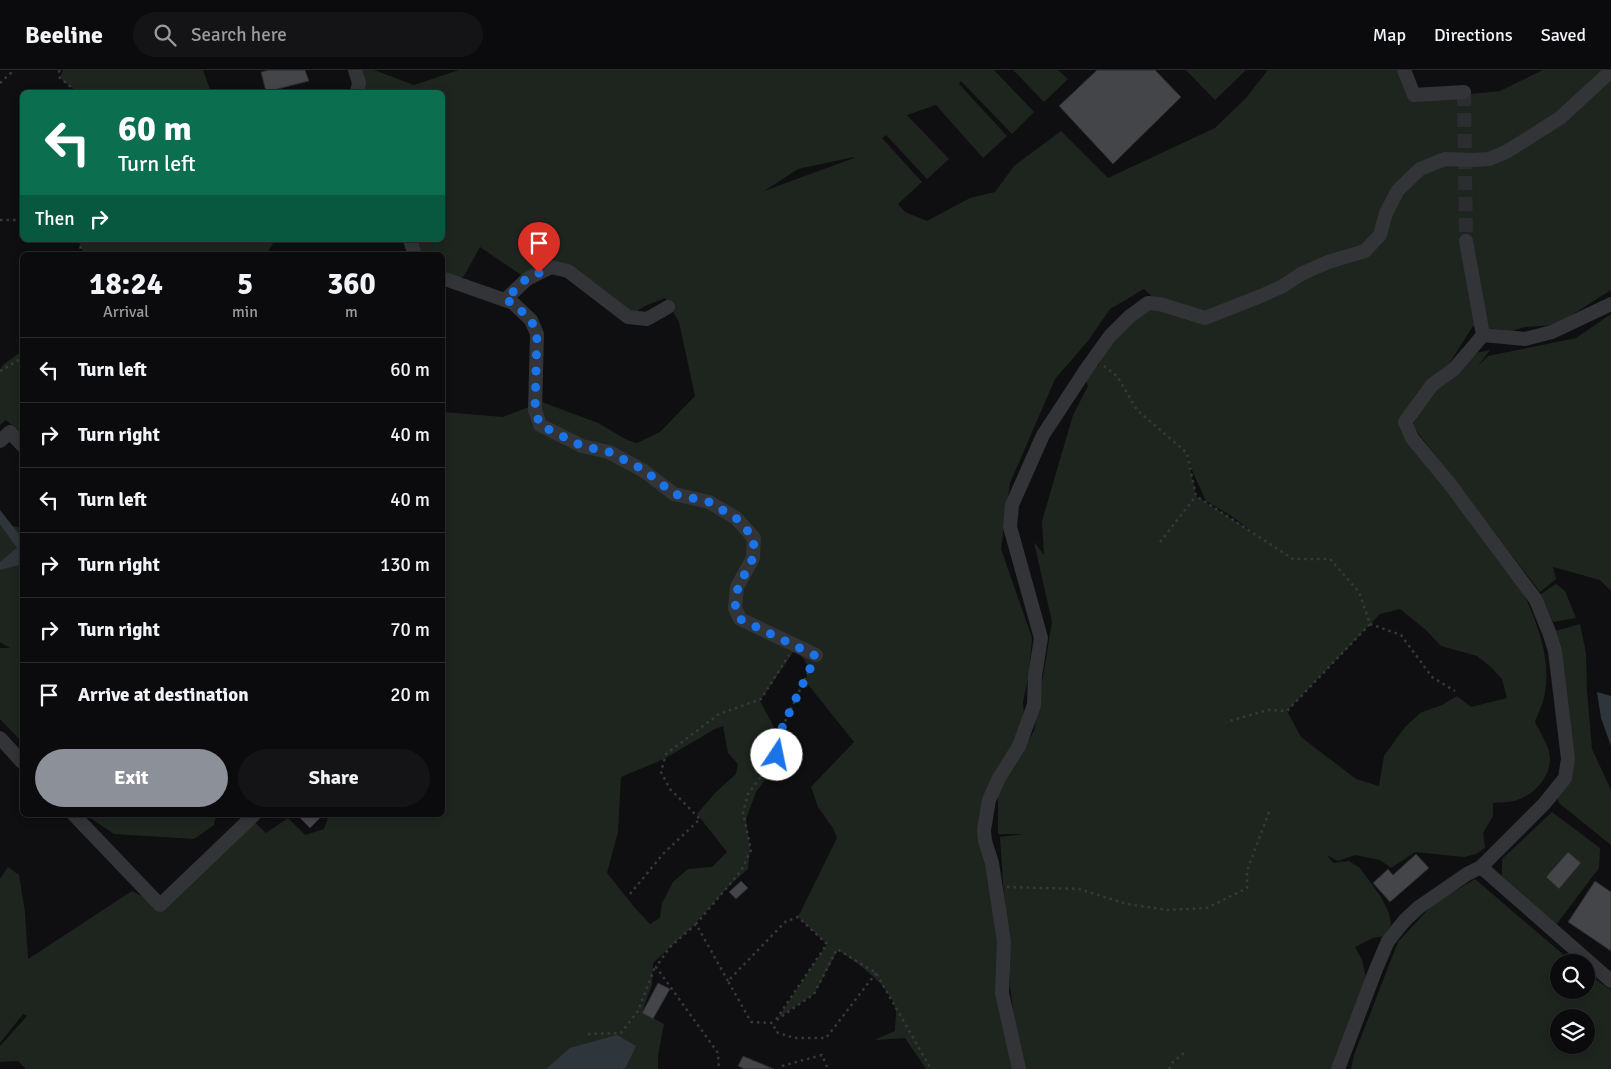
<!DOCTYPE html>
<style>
:root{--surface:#0b0b0d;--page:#141416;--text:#f1f3f6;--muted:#9a9b9d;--line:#2b2b2e;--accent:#8c9099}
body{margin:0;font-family:Signika,sans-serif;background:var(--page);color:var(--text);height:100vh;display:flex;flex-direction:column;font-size:19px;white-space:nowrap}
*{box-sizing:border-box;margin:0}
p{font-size:16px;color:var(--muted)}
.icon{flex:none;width:28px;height:28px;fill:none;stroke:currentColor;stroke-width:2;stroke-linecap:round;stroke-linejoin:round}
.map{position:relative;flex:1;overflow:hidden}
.panel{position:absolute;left:20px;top:182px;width:425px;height:565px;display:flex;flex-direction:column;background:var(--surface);border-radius:8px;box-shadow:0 2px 8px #0003,0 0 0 1px var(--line)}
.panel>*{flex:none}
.hud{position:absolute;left:20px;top:20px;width:425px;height:152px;border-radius:8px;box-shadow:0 2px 8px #0003,0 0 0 1px var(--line);background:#0b6e4f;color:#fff;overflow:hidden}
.controls{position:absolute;left:1550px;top:884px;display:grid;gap:10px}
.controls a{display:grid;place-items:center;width:45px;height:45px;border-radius:50%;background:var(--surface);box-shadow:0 2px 8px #0003,0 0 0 1px var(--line);font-size:25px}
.pin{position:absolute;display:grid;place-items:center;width:42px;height:42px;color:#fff;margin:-51px -21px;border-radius:50% 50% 50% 0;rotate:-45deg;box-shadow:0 0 5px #0007}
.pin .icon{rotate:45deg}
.me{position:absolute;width:55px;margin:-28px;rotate:11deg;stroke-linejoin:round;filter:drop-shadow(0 0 4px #0008)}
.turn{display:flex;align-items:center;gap:18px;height:105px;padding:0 15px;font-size:22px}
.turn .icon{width:65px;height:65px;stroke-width:2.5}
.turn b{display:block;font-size:35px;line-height:42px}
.then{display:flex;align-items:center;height:48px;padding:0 15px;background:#0003;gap:10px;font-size:19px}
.eta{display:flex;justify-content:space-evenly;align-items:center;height:85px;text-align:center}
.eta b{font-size:30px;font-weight:700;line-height:35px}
.button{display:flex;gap:10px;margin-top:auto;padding:10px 15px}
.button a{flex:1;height:58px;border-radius:30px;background:var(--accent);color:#fff;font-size:20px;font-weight:700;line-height:58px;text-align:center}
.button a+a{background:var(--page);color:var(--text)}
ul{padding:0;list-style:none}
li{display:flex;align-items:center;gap:15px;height:65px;padding:0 15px;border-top:1px solid var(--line)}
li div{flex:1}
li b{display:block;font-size:19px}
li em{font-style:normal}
header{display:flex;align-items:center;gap:30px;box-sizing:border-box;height:70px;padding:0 25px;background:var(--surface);border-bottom:1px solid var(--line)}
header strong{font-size:24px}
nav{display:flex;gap:28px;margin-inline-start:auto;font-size:18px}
.search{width:350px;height:45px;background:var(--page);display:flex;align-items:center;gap:12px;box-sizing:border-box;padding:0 18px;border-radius:28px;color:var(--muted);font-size:19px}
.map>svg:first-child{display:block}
.green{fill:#1e251f;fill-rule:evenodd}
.water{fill:#2f363b}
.building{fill:#444548;stroke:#2a2a2c}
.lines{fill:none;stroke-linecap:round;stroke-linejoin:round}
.minor-tunnel{stroke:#2c2d31;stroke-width:14;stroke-dasharray:14 7;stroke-linecap:butt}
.path{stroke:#37383c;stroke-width:2.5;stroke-dasharray:2.5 4;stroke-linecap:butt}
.minor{stroke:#333437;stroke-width:14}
.route{stroke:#1a73e8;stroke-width:9;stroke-dasharray:0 16.2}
</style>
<header>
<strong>Beeline</strong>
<div class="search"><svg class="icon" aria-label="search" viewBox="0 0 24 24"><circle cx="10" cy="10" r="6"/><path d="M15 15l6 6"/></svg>Search here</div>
<nav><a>Map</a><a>Directions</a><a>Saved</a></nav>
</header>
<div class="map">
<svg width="1611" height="999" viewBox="0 0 1611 999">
<rect width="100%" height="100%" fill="#0f0f11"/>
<g class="green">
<path d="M63,0H203L211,22H77L60,8Z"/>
<path d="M357,0H374L414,15L459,0H994L1034,42L1012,64L961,11L959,14L1007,66L983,88L936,35L907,45L949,89L927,109L886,65L882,68L922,112L898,134L905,142L927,151L970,128L995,122L1014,96L1061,61L1108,108L1215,58L1246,28L1268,0H1402L1410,30L1500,21L1543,0H1611V220L1556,255L1525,257L1511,261L1473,256L1449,294L1398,352L1457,424L1523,522C1537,553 1551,587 1545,622C1544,632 1538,643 1535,652C1540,663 1550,676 1550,689C1550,707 1534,725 1517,730C1510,733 1501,732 1493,733V746L1483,763L1485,778L1476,784L1464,787L1415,782L1391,798L1380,790L1355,785L1338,791L1327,785L1333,793L1349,791L1360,798L1381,827L1389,843L1391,855L1384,866L1373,868L1355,877L1362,890L1367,912L1336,985L1333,999H1020L1010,915L1000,767L1024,764H998V723L1034,661L1052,552L1034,472L1044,485L1042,451L1073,345L1088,316L1086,311L1095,296H1098L1108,276L1137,245L1160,234L1144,219L1110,239L1088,271L1055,309L1010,413L1001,479L1032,568L1029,604L1023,632L1025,661L1009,685L996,715L986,753L989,784V814L998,867L1004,930L1017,999H926L905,968L874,970L895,961C895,955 896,948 896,941C892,916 857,893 838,880L814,924L778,948L827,874L798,847L837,768L833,758L818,737L811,717L854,672L806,612L808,596L796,578L760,631L775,659L782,686L756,722L746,749L750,778L748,799L728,817L692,857L653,893L652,915L642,942L664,954L658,986V999H26L18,991L0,992V976L27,946L23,944L0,973V809L8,797L19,805L25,842L28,889L132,821L162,837L252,750L266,763L288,748L305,765L324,759L329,745H442L443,342L503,347L542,332L598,353L627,370L637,373L660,362L695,326L679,252L665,228L645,236L628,247L583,212L551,197L527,209L480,177L464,206L452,212L443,208L442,185H415L410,170H442V22H357L359,13ZM854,87V88L764,121L798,99ZM1185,372L1191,398L1206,431L1230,445L1254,463L1196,426ZM1400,539L1426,560L1441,576L1477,586L1492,598L1502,609L1507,628L1471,637L1457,626L1442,635L1420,643L1405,657L1384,686L1379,716L1356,709L1301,667L1287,641L1380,544ZM723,656L728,683L738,694L736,704L716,722L697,744L727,782L712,797L688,799L673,812L662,833L660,848L650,854L635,838L607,803L618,762L621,707L664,689L715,659Z"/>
<path d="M1013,0H1058L1068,9L1044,32Z"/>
<path d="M1186,0H1244L1245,1L1215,30Z"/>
<path d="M78,170H270L273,174L265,185H84Z"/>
<path d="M1611,244V521L1600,510L1553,497L1556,509L1540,522L1413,356L1416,346L1431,325L1476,283L1490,280L1478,296L1488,286L1576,268Z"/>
<path d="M22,281V363L6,350L0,355V300L3,295Z"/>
<path d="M0,453L22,458V672L0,649V578H10L0,572Z"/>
<path d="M1556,514L1565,521L1576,548L1553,552L1541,524Z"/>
<path d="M1580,554L1586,583L1587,621L1592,679L1611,720V775L1559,733L1557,727L1565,706L1555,561Z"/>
<path d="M1552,742L1600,778L1599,798L1556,855L1502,806V789Z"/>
<path d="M86,745H216L214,755L194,769L114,764Z"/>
<path d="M1475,809L1572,892H1559V920H1586V903L1611,920V999H1351L1354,985L1398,872L1433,834ZM1559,948H1586V975H1559Z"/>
</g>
<g class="water">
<path d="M0,440L22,468V503L19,495L0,500V492L17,478L0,454Z"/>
<path d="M1597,622L1611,626V676L1601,648Z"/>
<path d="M617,965L636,976L626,997L623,999H546L570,978Z"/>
</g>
<g class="building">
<path d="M269,0H305L309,11L266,22L261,2Z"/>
<path d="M1097,0H1155L1181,27L1113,94L1059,36Z"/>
<path d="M297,745H323L310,758Z"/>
<path d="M1568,782L1581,793L1559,819L1546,807Z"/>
<path d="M1416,784L1429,798L1390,832L1373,813L1388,799L1393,805Z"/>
<path d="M741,811L748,818L736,829L729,822Z"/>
<path d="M1595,811L1611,822V881L1568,852Z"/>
<path d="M658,913L670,919L653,949L642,943Z"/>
<path d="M743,986L774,999H744L738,996Z"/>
</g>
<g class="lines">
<path class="minor-tunnel" d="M1464,22L1466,171"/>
<g class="path">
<path d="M59,0L60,8L77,22"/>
<path d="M0,13L11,3L12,0"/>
<path d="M0,150H22"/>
<path d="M78,170L83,185"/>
<path d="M1104,296L1117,306L1137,340L1187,383L1196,426L1293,489H1330L1359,522L1370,554L1287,641L1268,640L1226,652"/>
<path d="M0,301L22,288"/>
<path d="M1160,472L1196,426"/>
<path d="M1370,554L1401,565L1432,607L1455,621"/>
<path d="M1007,817L1079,819L1127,834L1167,840L1207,838L1247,818V801L1269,742"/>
<path d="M630,824L663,784L700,749L670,719L661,702L666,684L719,644L761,629L789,585"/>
<path d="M696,854L670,877L656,897L718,983L719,999"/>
<path d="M876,903L826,968H794L776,962L773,953L751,952L728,911L785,852L798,847L827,874L775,951L814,924L837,879L876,903L931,999"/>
<path d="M728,911L696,854L741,801L751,780L743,742L748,724L777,685L782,658L811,596"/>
<path d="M588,964L621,963L638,941L655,897"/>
<path d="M782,996L822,985L828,999"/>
<path d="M1169,999L1173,992L1184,983"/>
</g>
<g class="minor">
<path d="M355,0L359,13L357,22"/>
<path d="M1404,0L1414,25L1464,22"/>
<path d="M410,170L415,185"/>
<path d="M1466,171L1483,265"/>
<path d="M442,208L513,233L531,250L537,264L535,340L540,355L582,376L609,382L644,401L674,424L709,432L736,448L754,468L753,488L737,517L735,538L740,549L816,585"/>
<path d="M505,230L527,209L551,197L568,201L628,247L647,249L668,237"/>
<path d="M1483,265L1525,269L1552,262L1611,234"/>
<path d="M0,371L10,362L22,375"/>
<path d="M0,668L22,692"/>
<path d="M74,745L160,835L254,745"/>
<path d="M1481,797L1611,911"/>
<path d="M1019,999L1002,923L1004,872L992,793L985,771L984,760L989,730L999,708L1019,676L1034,635L1035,606L1041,568L1010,457L1012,435L1043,365L1087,298L1110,266L1129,247L1148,233L1160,234L1205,248L1261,226L1283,216L1301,204L1328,192L1365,181L1380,165L1386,143L1398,120L1420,99L1445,89L1473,90L1489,89L1506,82L1560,48L1611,1"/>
<path d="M1338,999L1376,899L1388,871L1405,850L1419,837L1467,804L1481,797L1544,734L1565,708L1568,689L1555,581L1549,562L1536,530L1449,413L1412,368L1405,352L1432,315L1454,299L1483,265"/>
</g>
</g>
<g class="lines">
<path class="route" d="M539,203L526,209L505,230L513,233L531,250L537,264L535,340L540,355L582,376L609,382L644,400L674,424L709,432L736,448L754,468L753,488L738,517L735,538L740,549L816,586L782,658L777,685"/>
</g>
</svg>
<div class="controls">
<a><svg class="icon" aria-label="search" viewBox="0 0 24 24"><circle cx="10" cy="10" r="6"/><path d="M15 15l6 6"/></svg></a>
<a><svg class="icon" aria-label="layers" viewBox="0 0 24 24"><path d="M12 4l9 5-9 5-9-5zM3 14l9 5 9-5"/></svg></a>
</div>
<div class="pin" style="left:539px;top:203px;background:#d93025"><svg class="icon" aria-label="arrive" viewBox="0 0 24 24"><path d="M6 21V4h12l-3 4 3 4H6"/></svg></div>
<svg class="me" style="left:777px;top:685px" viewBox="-20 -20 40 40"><circle r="19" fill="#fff"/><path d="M0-13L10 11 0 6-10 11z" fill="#1a73e8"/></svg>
<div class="hud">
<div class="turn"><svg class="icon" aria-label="left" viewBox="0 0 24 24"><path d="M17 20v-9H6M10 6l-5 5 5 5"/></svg><div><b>60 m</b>Turn left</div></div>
<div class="then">Then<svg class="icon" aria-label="right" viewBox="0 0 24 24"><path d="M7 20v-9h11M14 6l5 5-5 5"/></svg></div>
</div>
<section class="panel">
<div class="eta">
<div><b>18:24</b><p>Arrival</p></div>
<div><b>5</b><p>min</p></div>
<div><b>360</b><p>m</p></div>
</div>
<ul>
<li><svg class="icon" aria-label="left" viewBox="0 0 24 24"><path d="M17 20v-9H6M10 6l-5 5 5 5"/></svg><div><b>Turn left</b></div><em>60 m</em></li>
<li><svg class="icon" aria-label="right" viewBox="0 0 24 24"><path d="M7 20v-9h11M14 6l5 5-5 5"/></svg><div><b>Turn right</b></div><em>40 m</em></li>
<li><svg class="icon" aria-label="left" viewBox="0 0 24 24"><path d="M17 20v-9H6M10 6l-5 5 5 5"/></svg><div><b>Turn left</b></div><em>40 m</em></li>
<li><svg class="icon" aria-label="right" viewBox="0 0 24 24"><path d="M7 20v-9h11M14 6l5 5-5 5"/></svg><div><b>Turn right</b></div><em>130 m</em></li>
<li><svg class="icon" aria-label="right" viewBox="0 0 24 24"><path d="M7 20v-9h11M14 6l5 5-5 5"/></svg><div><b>Turn right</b></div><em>70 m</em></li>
<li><svg class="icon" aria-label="arrive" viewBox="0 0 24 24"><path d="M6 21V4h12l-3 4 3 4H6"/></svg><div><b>Arrive at destination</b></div><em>20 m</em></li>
</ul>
<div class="button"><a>Exit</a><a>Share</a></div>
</section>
</div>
